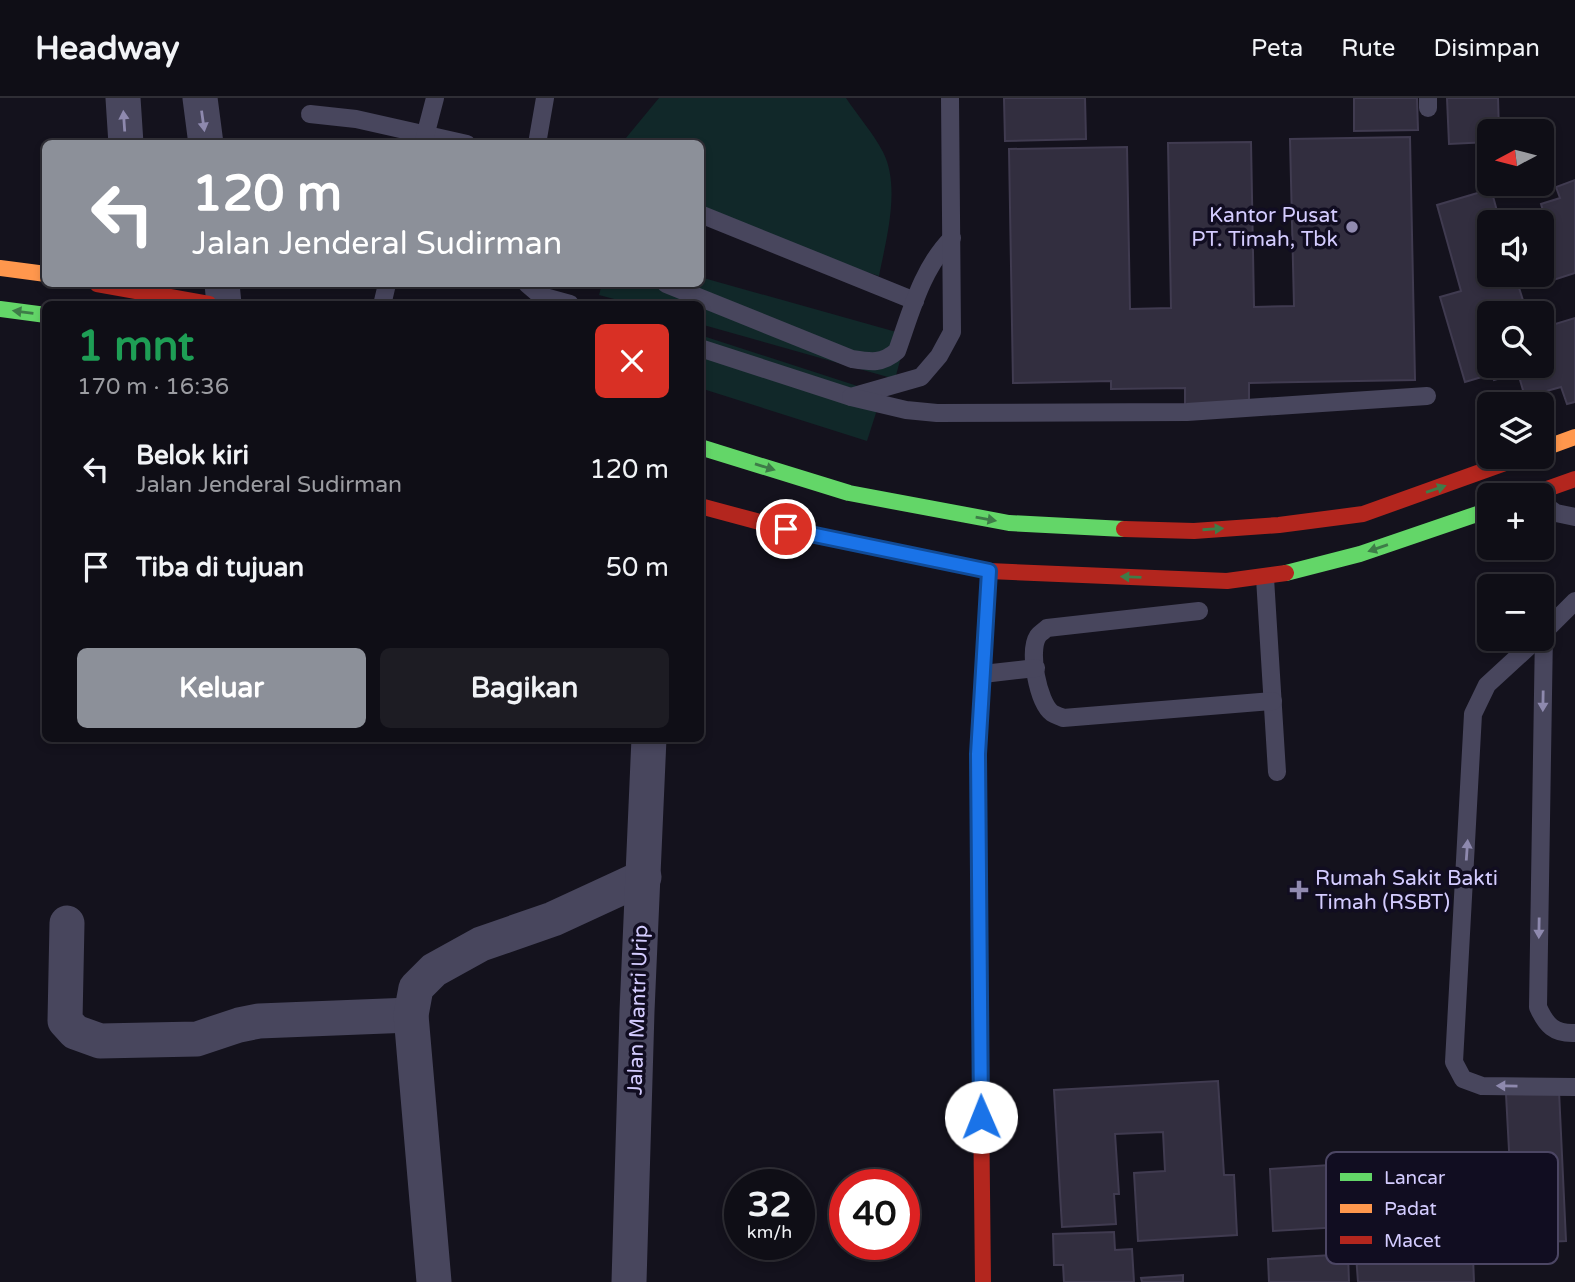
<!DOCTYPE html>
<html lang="id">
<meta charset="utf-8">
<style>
:root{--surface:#0f0e16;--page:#1d1c23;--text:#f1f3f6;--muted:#9b9ca1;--line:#2f2e35;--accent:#8c9099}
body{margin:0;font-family:"Varela Round",sans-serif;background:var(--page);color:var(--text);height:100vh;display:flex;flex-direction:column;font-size:26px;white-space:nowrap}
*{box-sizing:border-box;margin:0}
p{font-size:23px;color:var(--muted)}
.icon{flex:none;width:38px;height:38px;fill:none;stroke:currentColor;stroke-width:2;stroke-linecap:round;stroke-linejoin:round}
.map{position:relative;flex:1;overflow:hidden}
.side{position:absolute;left:42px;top:203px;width:662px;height:441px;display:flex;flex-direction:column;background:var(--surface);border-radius:10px;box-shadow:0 4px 10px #0003,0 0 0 2px var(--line)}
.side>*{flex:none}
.top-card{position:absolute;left:42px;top:42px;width:662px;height:147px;border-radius:10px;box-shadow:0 4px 10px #0003,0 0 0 2px var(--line);background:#8c9099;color:#fff;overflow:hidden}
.needle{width:46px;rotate:263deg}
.tools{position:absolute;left:1477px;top:21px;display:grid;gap:14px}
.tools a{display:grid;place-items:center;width:77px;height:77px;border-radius:10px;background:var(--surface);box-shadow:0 4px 10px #0003,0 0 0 2px var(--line);font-size:35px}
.speed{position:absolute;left:724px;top:1071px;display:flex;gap:14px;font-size:35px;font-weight:700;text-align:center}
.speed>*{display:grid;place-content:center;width:91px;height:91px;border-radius:50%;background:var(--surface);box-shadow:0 4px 10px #0003,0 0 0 2px var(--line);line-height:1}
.speed small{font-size:18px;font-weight:400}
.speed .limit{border:10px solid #d22;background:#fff;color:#111}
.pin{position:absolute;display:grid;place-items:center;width:60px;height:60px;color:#fff;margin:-30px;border:4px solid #fff;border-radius:50%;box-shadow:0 2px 7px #0007}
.me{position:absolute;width:77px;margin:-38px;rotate:359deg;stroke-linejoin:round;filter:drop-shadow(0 0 5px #0008)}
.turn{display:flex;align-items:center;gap:24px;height:147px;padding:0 35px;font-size:32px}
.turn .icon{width:91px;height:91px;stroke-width:2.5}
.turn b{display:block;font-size:49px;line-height:60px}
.round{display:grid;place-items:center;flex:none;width:74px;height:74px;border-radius:10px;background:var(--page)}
.summary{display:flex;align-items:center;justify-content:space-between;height:119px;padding:0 35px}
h1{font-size:42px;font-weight:700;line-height:52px;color:#1e9e55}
.button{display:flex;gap:14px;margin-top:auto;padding:14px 35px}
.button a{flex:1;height:80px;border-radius:10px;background:var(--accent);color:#fff;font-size:28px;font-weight:700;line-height:80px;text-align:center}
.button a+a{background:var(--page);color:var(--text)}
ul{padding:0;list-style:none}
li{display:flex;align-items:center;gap:21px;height:98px;padding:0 35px}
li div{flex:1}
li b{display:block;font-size:26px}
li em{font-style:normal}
header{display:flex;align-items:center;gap:42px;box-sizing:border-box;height:98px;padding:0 35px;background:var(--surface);border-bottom:2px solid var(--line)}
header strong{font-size:33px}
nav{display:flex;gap:38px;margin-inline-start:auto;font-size:24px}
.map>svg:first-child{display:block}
.green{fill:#112829}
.building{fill:#322e3f;stroke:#403b50;stroke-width:2}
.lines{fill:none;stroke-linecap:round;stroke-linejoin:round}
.lane{stroke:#48465d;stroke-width:18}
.street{stroke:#48465d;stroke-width:35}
.fast{stroke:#63d668;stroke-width:16}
.slow{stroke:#ff974d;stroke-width:16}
.jam{stroke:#b3261e;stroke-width:16}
.oneway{fill:#8e89ae}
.oneway2{fill:#3e7c48}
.route-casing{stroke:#114b97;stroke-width:18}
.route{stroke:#1a73e8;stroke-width:12}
.poi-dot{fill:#918bb0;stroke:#110d21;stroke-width:2.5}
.labels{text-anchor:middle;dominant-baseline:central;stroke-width:7;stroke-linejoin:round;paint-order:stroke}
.poi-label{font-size:21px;fill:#d4ccff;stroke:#110d21;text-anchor:end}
.street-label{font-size:21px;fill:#d4ccff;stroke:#110d21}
.key{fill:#110d21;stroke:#4c4664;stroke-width:2}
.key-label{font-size:19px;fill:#d4ccff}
</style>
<header>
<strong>Headway</strong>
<nav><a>Peta</a><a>Rute</a><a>Disimpan</a></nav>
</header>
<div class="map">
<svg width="1575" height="1184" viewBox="0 0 1575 1184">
<rect width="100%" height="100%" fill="#14121d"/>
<g class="green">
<path d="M659,0H846C858,18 873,35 883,54C901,89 886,142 879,178L700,122V46H621Z"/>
<path d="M700,179L907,237L895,281L700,226V206H633L599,197L602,186H700Z"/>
<path d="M700,237L882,296L867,343L700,290Z"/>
</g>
<g class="building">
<path d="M1004,0H1085L1086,41L1005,43Z"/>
<path d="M1354,0H1417L1418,32L1354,33Z"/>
<path d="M1447,0H1498L1499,33H1489V44L1449,46Z"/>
<path d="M1410,39L1415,282L1249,285V307L1185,308V290L1111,291V283L1013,285L1009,51L1127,49L1130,211L1171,210L1168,45L1251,44L1254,209L1294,208L1290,41Z"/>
<path d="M1575,82V175L1544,185L1541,177L1542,140L1550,137L1541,106L1560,100L1556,89Z"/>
<path d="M1491,91L1500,124H1489V177H1515L1527,215H1489V268H1542V230L1575,220V304L1567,306L1561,289L1525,299L1518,275L1494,282L1492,276L1465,284L1440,199L1461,193L1437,107Z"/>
<path d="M1218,983L1224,1077H1234L1237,1137L1138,1143L1134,1075L1165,1073L1163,1034L1115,1036L1119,1096H1114L1116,1126L1062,1129L1054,992Z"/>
<path d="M1559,993L1566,1143L1417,1150L1413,1076L1510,1071L1506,996Z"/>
<path d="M1405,1062L1410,1125L1273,1133L1270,1071Z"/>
<path d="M1114,1134L1115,1152L1132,1151L1134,1184H1064L1063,1167H1054L1053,1136Z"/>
<path d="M1435,1151L1436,1162L1473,1159L1474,1184H1358L1356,1157Z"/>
<path d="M1348,1156L1349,1184H1269L1268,1161Z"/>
<path d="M1183,1177V1184H1142L1141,1180Z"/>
</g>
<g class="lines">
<g class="lane">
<path d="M1428,0V10"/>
<path d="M310,16L356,21L467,46"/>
<path d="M423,46L435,0"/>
<path d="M537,46L545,0"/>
<path d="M700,116L915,203"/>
<path d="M527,186L541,198L570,206"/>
<path d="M666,186L852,261C871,264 882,266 897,253C911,214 922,170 952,140"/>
<path d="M383,203L387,186"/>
<path d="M700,250L851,299L921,279L939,258L952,234L950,0"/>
<path d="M851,299L906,312L937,315L1187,314L1427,298"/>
<path d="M1542,405L1556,415L1575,419"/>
<path d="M1265,480L1277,674"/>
<path d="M1199,513L1047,530C1044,533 1040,535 1038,538C1028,553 1038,604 1052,615C1055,617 1059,618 1063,620L1273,603"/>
<path d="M1544,534L1538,909C1546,927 1554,936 1575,935"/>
<path d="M1542,536L1575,503"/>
<path d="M1537,541L1487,587L1473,616L1454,964L1463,981L1482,988L1575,989"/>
<path d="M983,576L1036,570"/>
</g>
<g class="street">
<path d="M123,0L126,46"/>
<path d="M200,0L206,46"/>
<path d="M222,186L224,206"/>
<path d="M67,825L65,923L75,934L100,943L197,941L239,927L259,923L411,917"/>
<path d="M434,1184L411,917L416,890L434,872L481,846L553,821L644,779"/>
<path d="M629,1184L637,913L649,640"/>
</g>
<g class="fast">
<path d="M0,211L46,217"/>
<path d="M700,349L849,395L1009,425L1124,431"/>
<path d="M1286,475L1360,456L1489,412"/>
<path d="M980,911L978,656L989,473"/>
</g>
<g class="slow">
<path d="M0,170L46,176"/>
<path d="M1542,351L1575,339"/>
</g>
<g class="jam">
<path d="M97,186L209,206"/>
<path d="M1530,397L1575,381"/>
<path d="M700,408L786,431L989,473L1227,483L1286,475"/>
<path d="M1124,431L1194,433L1279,427L1363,416L1522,359"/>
<path d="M980,911L983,1184"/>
</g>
</g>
<defs><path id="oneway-solid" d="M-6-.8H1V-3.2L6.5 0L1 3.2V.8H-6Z" transform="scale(1.75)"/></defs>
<g class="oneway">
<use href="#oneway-solid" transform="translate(124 23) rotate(-94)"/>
<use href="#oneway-solid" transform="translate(203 23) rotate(82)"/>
<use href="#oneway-solid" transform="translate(1543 603) rotate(91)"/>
<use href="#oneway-solid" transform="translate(1467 752) rotate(-86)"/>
<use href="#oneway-solid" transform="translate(1539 830) rotate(91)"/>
<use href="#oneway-solid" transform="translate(1507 988) rotate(-179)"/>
</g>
<g class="oneway2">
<use href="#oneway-solid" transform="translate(23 214) rotate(-173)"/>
<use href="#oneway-solid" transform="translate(765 369) rotate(17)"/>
<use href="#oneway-solid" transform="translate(1436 391) rotate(-19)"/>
<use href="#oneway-solid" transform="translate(986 421) rotate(10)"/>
<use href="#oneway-solid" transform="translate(1213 431) rotate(-4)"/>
<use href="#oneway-solid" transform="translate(1378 450) rotate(161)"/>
<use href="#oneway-solid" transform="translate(1131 479) rotate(-178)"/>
</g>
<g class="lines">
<defs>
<path id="route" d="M786,431L989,473L978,656L981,1019"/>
</defs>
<use href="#route" class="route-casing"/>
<use href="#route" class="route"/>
</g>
<g class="poi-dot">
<circle cx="1352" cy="129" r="7"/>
<path d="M1295.5 781.5h7v7h7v7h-7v7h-7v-7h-7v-7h7z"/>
</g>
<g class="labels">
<g class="poi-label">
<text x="1338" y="117">Kantor Pusat<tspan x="1338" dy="24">PT. Timah, Tbk</tspan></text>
<text x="1315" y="780" text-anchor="start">Rumah Sakit Bakti<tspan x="1315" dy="24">Timah (RSBT)</tspan></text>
</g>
<g class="street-label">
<text transform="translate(638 912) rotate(-88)">Jalan Mantri Urip</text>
</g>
</g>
<rect x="1326" y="1054" width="232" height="112" rx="10" class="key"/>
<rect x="1340" y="1075" width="32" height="8" fill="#63d668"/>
<rect x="1340" y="1106" width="32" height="9" fill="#ff974d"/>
<rect x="1340" y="1138" width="32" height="8" fill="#b3261e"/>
<g class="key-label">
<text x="1384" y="1086">Lancar</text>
<text x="1384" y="1117">Padat</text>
<text x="1384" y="1149">Macet</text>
</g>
</svg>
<div class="tools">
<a><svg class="needle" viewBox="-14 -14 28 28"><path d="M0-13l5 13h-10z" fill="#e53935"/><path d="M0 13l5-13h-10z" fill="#9b9ca1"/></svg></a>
<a><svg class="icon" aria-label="sound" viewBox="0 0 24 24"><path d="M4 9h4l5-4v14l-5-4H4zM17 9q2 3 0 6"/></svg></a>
<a><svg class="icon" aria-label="search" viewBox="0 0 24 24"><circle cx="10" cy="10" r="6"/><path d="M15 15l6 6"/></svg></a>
<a><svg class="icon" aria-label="layers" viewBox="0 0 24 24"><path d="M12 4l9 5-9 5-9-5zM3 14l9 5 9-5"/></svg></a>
<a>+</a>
<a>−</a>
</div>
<div class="speed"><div>32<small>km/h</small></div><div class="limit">40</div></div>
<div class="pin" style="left:786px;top:431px;background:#d93025"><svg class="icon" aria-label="arrive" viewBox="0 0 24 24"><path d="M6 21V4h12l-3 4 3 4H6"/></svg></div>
<svg class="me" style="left:981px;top:1019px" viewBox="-20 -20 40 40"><circle r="19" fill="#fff"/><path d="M0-13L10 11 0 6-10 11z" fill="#1a73e8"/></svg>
<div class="top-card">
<div class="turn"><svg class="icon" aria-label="left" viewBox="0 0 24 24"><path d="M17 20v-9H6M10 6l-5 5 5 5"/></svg><div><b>120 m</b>Jalan Jenderal Sudirman</div></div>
</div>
<section class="side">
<div class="summary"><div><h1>1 mnt</h1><p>170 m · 16:36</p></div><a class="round" style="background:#d93025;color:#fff"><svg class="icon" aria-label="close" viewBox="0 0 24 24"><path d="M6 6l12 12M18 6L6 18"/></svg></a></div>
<ul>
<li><svg class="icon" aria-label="left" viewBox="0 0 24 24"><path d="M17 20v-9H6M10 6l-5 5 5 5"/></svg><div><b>Belok kiri</b><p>Jalan Jenderal Sudirman</p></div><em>120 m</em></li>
<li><svg class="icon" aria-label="arrive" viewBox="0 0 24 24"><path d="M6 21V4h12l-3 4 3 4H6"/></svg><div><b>Tiba di tujuan</b></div><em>50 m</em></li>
</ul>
<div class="button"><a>Keluar</a><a>Bagikan</a></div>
</section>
</div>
